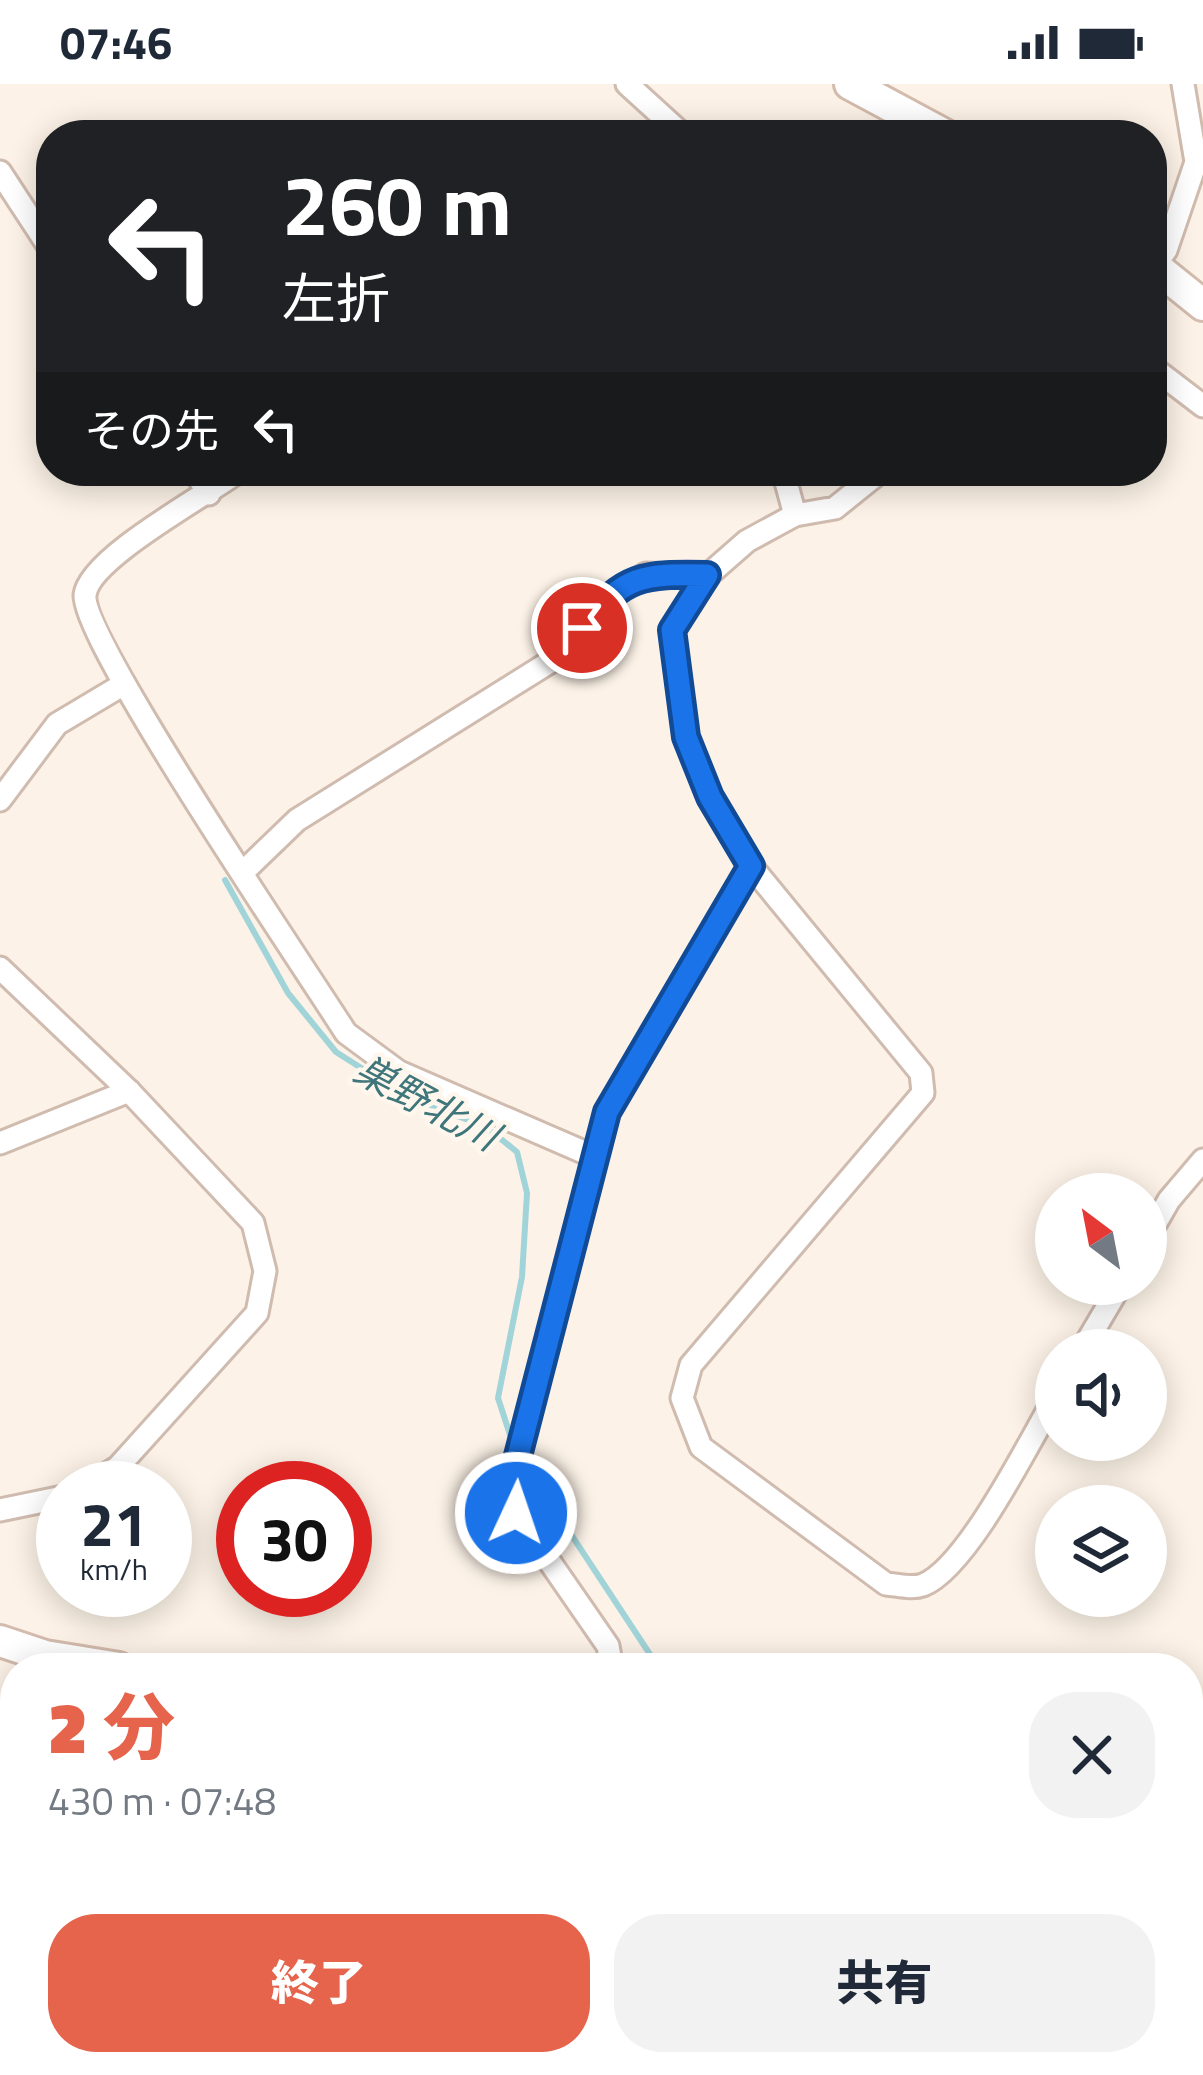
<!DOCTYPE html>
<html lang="ja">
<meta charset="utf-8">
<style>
:root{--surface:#fff;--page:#f2f2f3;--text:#1f2937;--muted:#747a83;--accent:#e6634c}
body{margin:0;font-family:"Titillium Web","Noto Sans JP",sans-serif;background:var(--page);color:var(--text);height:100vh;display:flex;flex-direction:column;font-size:45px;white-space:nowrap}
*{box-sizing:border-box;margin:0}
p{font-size:39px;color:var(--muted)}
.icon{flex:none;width:66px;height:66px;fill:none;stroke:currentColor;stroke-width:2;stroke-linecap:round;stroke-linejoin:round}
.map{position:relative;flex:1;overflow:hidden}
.sheet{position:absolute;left:0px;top:1569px;width:1203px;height:423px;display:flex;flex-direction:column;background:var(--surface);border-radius:48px 48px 0 0;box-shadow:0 6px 30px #0003}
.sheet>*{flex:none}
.hud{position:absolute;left:36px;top:36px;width:1131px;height:366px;border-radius:48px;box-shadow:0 6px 30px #0003;background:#202124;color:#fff;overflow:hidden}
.needle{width:78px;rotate:328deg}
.tools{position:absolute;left:1035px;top:1089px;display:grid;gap:24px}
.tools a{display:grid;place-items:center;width:132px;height:132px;border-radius:50%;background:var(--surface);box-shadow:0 6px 30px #0003;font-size:60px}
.speed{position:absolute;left:36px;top:1377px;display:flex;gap:24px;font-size:60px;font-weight:700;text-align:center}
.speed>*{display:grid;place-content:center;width:156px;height:156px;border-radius:50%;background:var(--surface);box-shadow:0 6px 30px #0003;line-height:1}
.speed small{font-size:30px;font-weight:400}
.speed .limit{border:18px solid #d22;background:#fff;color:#111}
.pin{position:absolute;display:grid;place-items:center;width:102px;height:102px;color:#fff;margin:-51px;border:6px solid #fff;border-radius:50%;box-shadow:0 3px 12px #0007}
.me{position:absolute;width:132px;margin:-66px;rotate:3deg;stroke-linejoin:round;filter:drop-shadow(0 0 9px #0008)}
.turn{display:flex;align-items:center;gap:42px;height:252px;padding:0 48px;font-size:54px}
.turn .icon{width:156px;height:156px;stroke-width:2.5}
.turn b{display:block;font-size:84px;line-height:102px}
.then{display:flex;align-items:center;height:114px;padding:0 48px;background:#0003;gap:24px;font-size:45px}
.round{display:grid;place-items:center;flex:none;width:126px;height:126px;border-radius:48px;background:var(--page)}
.head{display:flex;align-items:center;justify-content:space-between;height:204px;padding:0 48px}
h1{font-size:72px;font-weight:800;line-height:90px;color:var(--accent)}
.cta{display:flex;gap:24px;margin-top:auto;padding:24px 48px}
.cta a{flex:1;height:138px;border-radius:48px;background:var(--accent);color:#fff;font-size:48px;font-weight:800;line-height:138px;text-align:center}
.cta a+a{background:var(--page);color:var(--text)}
.status{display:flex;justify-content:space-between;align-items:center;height:84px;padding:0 60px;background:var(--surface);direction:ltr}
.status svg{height:33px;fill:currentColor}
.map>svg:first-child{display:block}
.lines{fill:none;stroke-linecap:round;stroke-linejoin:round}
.stream{stroke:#a1d4d8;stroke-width:6}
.street-casing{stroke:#d0bbaf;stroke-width:27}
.secondary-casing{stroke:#d3bbad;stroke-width:36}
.highway-casing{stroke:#d9d0cd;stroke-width:45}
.street{stroke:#fff;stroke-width:21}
.secondary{stroke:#fff;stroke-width:30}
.highway{stroke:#f6ae9e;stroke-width:39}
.route-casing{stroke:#114b97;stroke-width:30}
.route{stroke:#1a73e8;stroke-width:21}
.labels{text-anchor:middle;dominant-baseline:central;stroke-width:9;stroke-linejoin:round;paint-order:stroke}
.water-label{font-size:39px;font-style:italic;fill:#3e767c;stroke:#fff7ed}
</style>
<div class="status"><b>07:46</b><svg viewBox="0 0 49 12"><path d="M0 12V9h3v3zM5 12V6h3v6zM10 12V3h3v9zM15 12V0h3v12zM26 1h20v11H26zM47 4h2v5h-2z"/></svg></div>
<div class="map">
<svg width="1203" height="1991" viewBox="0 0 1203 1991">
<rect width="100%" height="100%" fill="#fcf2e7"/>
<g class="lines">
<g class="stream">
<path d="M225,796L288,909L336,968L410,1015L485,1042L517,1068L527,1109L522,1193L498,1314L514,1363"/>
<path d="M524,1379L659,1584"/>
<path d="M1188,1793L1203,1796"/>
</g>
<defs>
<g id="street">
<path d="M627,0L683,51"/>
<path d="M0,88L51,166"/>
<path d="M1152,185L1166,166L1196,78L1183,0"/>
<path d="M1152,283L1203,322"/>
<path d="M194,387L209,410"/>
<path d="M239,387C207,411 89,474 85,511C81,555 308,889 346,949L399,988L595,1073"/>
<path d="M783,387L795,431"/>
<path d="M881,387L835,424L795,431L747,457L707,492L672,546L686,653L710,714L751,782L921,989L923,1009L691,1281L682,1314L701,1363L886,1500C898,1501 912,1505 923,1501C968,1483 1030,1356 1056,1312"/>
<path d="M0,716L57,640L124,600"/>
<path d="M243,788L297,736L561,571L603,517L646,490L707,492"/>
<path d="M0,884L129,1007L253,1139L265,1187L257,1229L118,1383L85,1404"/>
<path d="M0,1059L129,1007"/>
<path d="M1146,1156L1169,1116L1203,1076"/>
<path d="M1082,1266L1121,1200"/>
<path d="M0,1426L63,1413"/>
<path d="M612,1584L608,1562L516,1429L512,1395L607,1028L751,782"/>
<path d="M0,1863L15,1866"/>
<path d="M656,1977L679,1991"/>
</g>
<g id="secondary">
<path d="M850,0L945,51"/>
<path d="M1152,180L1203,221"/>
<path d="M0,1557L45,1572L119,1584"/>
</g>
<g id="highway">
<path d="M0,1788L15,1792"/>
<path d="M0,1819L15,1823"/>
<path d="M1188,1928L1203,1929"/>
<path d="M1188,1960L1203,1961"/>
</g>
</defs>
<use href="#street" class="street-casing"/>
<use href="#secondary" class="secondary-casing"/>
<use href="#highway" class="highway-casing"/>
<use href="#street" class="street"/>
<use href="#secondary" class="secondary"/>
<use href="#highway" class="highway"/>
</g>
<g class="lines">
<defs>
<path id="route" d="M516,1429L512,1395L607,1028L751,782L710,713L686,653L672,546L707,491C643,490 624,490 582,544"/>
</defs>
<use href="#route" class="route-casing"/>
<use href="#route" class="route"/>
</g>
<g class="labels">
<g class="water-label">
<text transform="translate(427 1018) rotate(28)">巣野北川</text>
</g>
</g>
</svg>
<div class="tools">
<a><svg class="needle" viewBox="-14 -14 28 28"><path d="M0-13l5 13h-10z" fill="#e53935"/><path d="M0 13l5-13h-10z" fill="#747a83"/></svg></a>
<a><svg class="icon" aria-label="sound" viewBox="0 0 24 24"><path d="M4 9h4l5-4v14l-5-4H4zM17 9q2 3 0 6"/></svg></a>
<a><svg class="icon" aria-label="layers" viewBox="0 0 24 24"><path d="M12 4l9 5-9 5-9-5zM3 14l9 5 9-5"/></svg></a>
</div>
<div class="speed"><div>21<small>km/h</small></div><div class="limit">30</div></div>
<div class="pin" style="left:582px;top:544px;background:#d93025"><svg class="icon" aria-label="arrive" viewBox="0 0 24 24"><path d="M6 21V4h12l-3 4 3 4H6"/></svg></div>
<svg class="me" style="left:516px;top:1429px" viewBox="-20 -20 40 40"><circle r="17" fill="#1a73e8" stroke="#fff" stroke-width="3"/><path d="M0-11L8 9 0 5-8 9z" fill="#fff"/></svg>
<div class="hud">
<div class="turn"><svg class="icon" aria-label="left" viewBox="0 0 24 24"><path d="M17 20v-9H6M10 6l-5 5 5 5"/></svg><div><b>260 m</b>左折</div></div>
<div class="then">その先<svg class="icon" aria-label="left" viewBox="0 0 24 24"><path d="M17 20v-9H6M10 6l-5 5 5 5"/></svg></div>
</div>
<section class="sheet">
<div class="head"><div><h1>2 分</h1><p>430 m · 07:48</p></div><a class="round"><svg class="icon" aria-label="close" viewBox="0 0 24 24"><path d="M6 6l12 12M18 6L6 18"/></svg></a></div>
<div class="cta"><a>終了</a><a>共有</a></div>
</section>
</div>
